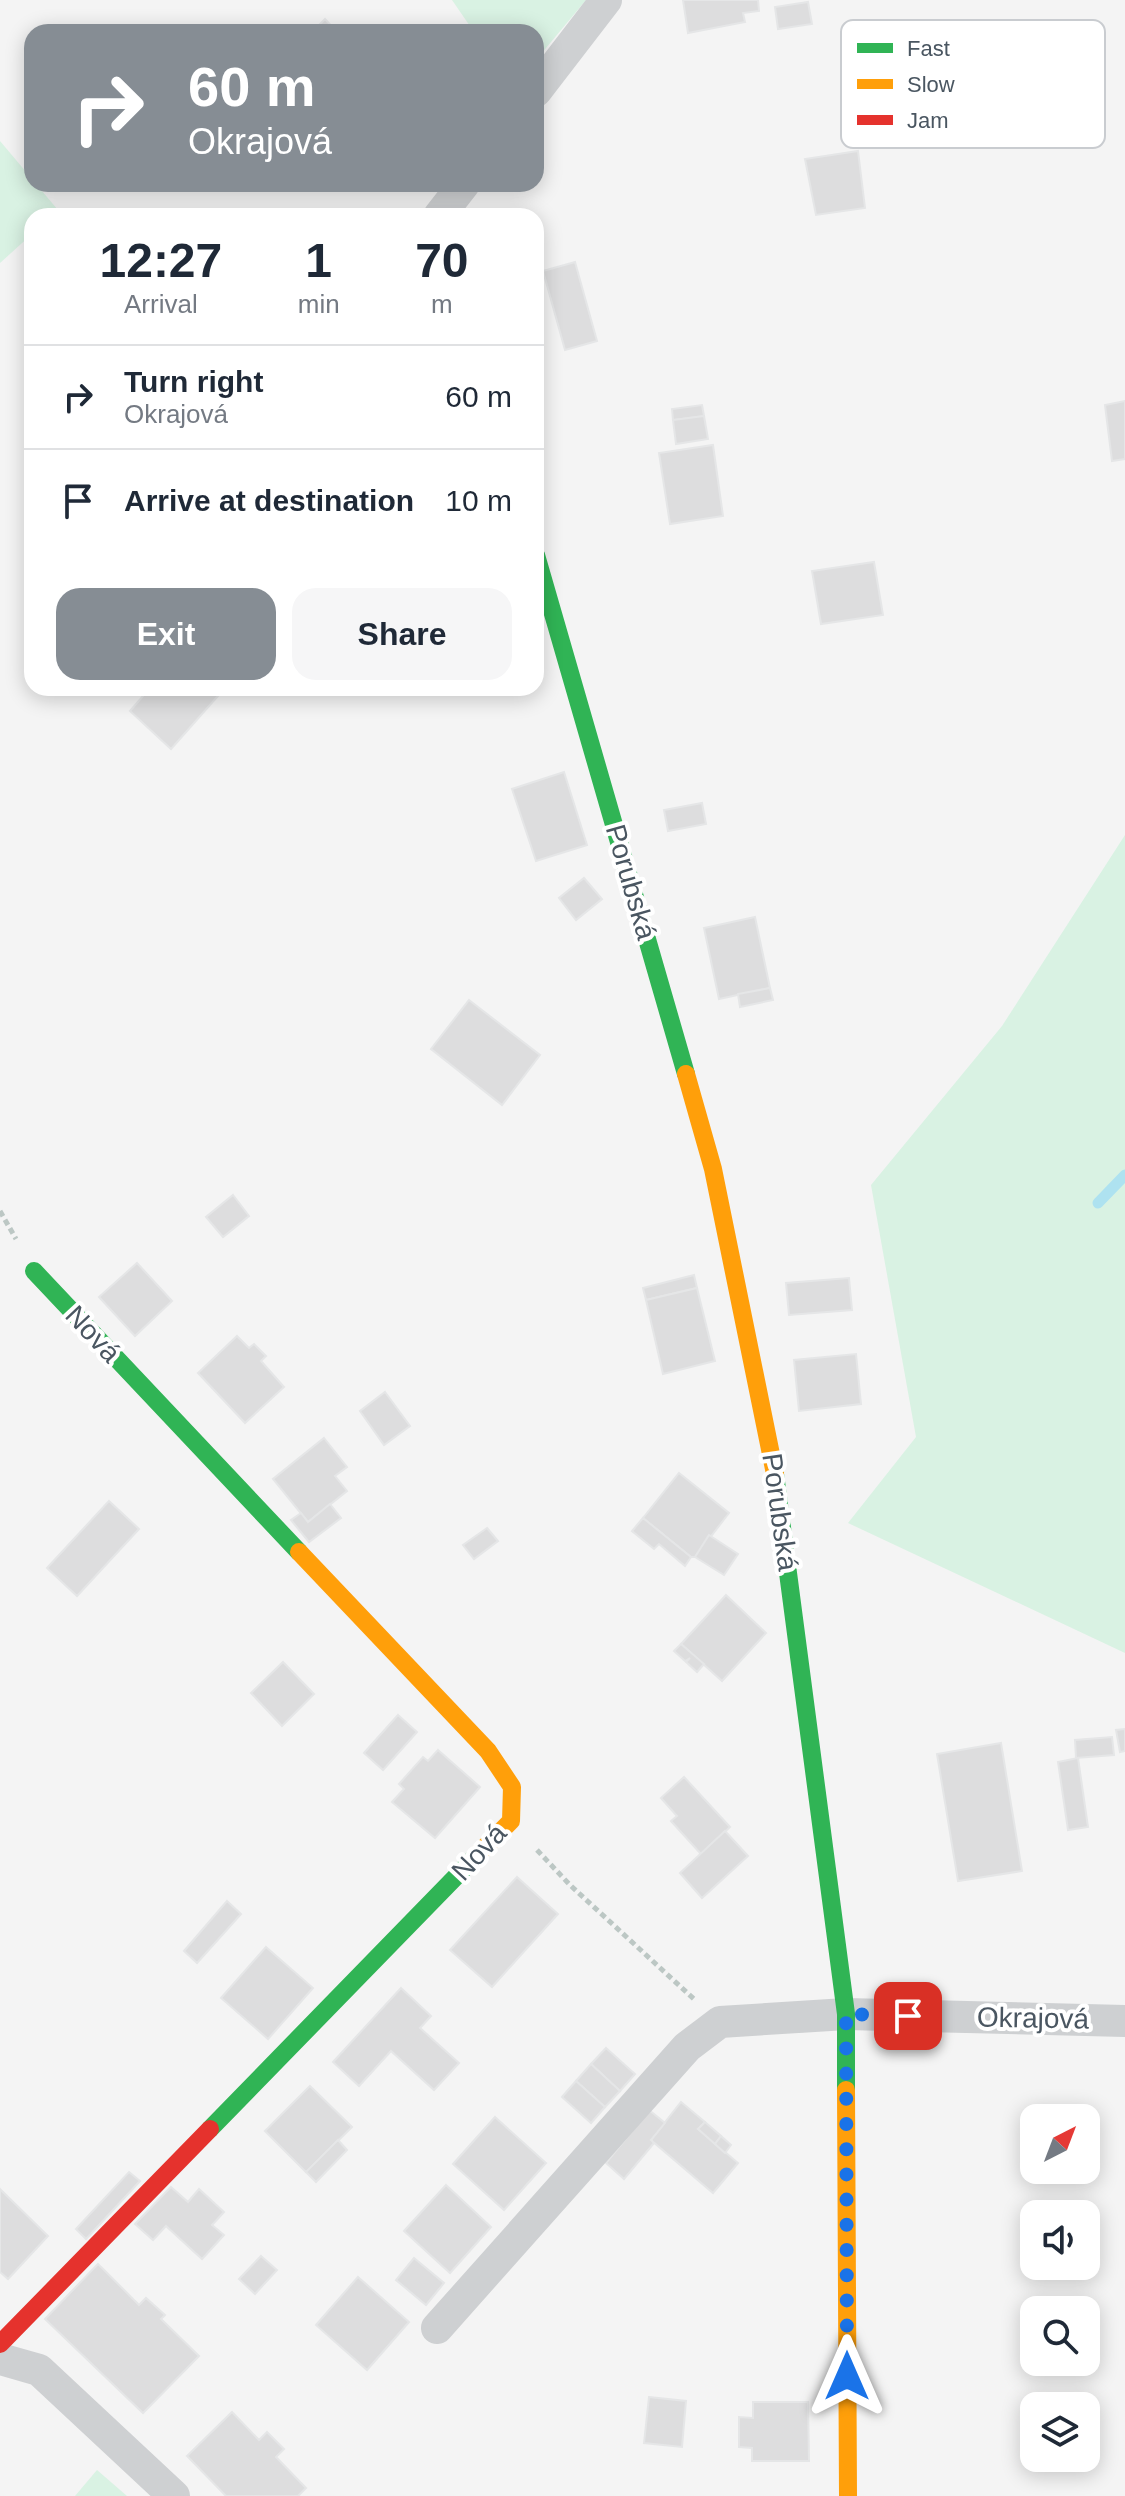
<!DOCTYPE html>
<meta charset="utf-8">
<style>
:root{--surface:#fff;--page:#f6f6f7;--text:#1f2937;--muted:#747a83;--line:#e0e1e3;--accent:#868d94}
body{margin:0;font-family:Helvetica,sans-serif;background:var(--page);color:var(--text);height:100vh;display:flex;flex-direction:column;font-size:30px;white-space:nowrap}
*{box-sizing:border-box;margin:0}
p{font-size:26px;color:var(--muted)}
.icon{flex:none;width:44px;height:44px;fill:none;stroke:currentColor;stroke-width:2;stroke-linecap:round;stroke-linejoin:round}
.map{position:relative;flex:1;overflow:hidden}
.sheet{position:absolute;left:24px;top:208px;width:520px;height:488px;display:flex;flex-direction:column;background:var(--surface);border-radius:24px;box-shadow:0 4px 20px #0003}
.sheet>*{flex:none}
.banner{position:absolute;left:24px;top:24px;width:520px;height:168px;border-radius:24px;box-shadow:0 4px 20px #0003;background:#868d94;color:#fff;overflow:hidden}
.needle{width:52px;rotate:42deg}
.controls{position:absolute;left:1020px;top:2104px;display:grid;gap:16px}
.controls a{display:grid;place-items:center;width:80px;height:80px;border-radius:16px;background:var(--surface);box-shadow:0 4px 20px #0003;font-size:40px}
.pin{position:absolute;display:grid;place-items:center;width:68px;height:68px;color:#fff;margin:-34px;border-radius:16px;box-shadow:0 4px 12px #0006}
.me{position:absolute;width:88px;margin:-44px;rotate:0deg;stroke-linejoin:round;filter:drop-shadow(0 0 6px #0008)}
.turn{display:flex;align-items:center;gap:28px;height:168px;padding:0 32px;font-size:36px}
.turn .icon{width:104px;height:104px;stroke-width:2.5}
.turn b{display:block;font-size:56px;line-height:68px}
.eta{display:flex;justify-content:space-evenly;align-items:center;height:136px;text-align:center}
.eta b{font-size:48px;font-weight:800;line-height:56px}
.cta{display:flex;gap:16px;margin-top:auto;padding:16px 32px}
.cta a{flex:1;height:92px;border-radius:24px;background:var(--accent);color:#fff;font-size:32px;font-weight:800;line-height:92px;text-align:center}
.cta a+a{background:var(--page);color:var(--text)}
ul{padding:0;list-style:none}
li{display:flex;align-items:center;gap:24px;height:104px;padding:0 32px;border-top:2px solid var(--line)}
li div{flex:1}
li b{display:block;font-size:30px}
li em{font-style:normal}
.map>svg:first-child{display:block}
.green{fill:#d9f2e3}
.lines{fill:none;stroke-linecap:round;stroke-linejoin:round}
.stream{stroke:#aee2f0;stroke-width:11}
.building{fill:#ddddde;stroke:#e5e6e7;stroke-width:2}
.path{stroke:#bcc7c4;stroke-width:5;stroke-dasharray:6 4;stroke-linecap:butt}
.street{stroke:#ced0d2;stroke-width:32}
.fast{stroke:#30b455;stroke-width:18}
.slow{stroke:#ff9f0a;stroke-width:18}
.jam{stroke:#e5322d;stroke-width:18}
.route{stroke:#1a73e8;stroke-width:14;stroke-dasharray:0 25.2}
.labels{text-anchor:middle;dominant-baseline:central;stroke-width:8;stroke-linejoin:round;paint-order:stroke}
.street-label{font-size:28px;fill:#4a5661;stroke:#fff}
.key{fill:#fff;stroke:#c9ccd0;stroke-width:2}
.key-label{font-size:22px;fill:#4a5661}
</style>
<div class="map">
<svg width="1125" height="2496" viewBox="0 0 1125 2496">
<rect width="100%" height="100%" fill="#f4f4f4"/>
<g class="green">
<path d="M452,0H586L536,60V32H474Z"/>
<path d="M0,141L32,179V184H36L58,210L51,216H32V234L0,263Z"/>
<path d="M1125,835V1653L848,1523L916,1437L871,1185L1002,1026Z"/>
<path d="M97,2470L127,2496H75Z"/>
</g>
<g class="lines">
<path class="stream" d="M1098,1203L1125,1175"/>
</g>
<g class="building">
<path d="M683,0H758L759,11L743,13L745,22L688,33Z"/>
<path d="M808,2L812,24L778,29L775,7Z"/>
<path d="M325,19L337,32H312Z"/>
<path d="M858,151L865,208L816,215L805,159Z"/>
<path d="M575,262L597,341L565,350L543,271Z"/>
<path d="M1125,401V459L1112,461L1105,405Z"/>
<path d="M702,405L704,416L673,420L672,409Z"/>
<path d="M704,416L708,439L676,444L673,420Z"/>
<path d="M713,445L723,516L670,524L659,453Z"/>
<path d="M874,562L883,615L821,624L812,571Z"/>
<path d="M150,688H225L171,749L130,711Z"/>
<path d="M564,772L587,845L536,861L512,789Z"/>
<path d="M702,803L706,824L668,831L664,810Z"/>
<path d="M584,878L602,899L576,920L559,898Z"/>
<path d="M755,917L770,988L719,999L704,928Z"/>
<path d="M770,988L773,1000L740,1007L738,994Z"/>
<path d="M469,1000L540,1055L502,1105L431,1049Z"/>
<path d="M233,1195L249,1216L223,1237L206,1217Z"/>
<path d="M137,1263L172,1301L135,1336L99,1297Z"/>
<path d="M694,1275L697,1288L646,1300L643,1288Z"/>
<path d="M849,1278L852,1310L789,1315L786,1283Z"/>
<path d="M697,1288L715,1361L663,1374L646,1300Z"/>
<path d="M237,1336L249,1348L254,1344L266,1356L261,1361L284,1387L245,1423L198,1373Z"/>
<path d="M856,1354L861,1404L799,1411L794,1360Z"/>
<path d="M385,1392L410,1426L384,1445L360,1411Z"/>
<path d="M324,1438L347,1467L335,1476L347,1491L308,1522L273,1479Z"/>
<path d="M679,1473L729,1513L695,1557H691L643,1518Z"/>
<path d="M109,1501L139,1529L77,1596L47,1568Z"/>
<path d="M330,1504L341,1518L309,1542L291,1520L301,1513L308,1522Z"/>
<path d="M643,1518L691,1557L685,1566L659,1544L654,1549L632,1531Z"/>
<path d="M487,1528L498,1541L474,1559L463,1545Z"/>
<path d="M709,1535L738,1554L724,1575L695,1557Z"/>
<path d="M726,1595L766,1633L722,1681L681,1644Z"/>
<path d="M681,1644L704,1664L697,1672L686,1662L690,1658L685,1661L674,1651Z"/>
<path d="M283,1662L314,1694L282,1726L251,1693Z"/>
<path d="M398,1715L417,1732L383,1770L364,1753Z"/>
<path d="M1125,1729V1751L1120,1752L1116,1730Z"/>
<path d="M1112,1737L1114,1755L1076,1758L1075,1740Z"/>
<path d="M1001,1743L1022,1871L958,1881L937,1754Z"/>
<path d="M438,1750L480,1787L435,1838L392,1802L404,1789L399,1784L423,1757L428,1761Z"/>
<path d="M1078,1758L1088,1827L1068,1830L1058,1762Z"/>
<path d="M684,1777L730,1827L701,1854L671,1821L677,1816L661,1798Z"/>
<path d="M725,1831L748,1856L702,1898L680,1873Z"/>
<path d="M517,1877L558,1914L492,1987L450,1950Z"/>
<path d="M227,1901L241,1914L197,1963L184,1951Z"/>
<path d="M266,1947L313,1988L268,2039L221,1998Z"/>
<path d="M401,1988L431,2016L420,2028L459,2063L434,2090L391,2051L359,2086L333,2062Z"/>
<path d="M606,2048L635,2074L620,2091L591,2064Z"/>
<path d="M591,2064L620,2091L605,2107L576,2081Z"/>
<path d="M576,2081L605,2107L591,2123L562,2097Z"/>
<path d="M310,2086L352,2127L306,2172L265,2131Z"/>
<path d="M681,2102L705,2122L698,2129L738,2163L713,2193L651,2140Z"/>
<path d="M649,2110L665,2123L651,2140L654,2143L624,2179L606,2163Z"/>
<path d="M495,2117L546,2163L504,2210L453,2164Z"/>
<path d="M705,2122L721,2136L715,2144L698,2129Z"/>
<path d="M721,2136L731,2145L725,2153L715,2144Z"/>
<path d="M338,2140L347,2150L316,2182L306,2172Z"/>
<path d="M129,2172L140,2181L86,2239L76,2229Z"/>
<path d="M446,2185L491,2227L450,2273L404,2231Z"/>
<path d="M171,2187L188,2202L199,2189L224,2212L212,2225L224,2235L202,2259L166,2226L153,2240L135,2224Z"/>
<path d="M0,2189L48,2236L8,2279L0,2272Z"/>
<path d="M261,2256L277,2270L255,2294L239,2279Z"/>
<path d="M414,2258L444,2283L426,2305L396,2280Z"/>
<path d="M98,2264L139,2305L146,2298L165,2315L161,2319L199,2356L143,2413L45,2319Z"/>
<path d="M358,2277L409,2322L367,2370L316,2325Z"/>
<path d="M649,2397L686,2401L682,2447L644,2443Z"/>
<path d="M753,2402H808L809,2461H752V2448L739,2447V2417L753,2418Z"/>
<path d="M232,2412L259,2440L267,2432L284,2449L276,2457L306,2488L298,2496H226L187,2456Z"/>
</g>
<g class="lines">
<g class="path">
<path d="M0,1211L16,1239"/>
<path d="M537,1850L570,1885L695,2000"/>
</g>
<g class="street">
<path d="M536,91L606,0"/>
<path d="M439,216L464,184"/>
<path d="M437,2328L687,2047L720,2022L846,2014L1125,2021"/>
<path d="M0,2359L39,2370L174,2496"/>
</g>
<g class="fast">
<path d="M536,555L686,1074"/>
<path d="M34,1271L299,1552"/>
<path d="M775,1474L846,2014V2090"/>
<path d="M210,2129L477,1855"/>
</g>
<g class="slow">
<path d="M686,1074L713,1169L775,1474"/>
<path d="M299,1552L488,1751L512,1787L511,1821L477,1855"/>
<path d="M846,2090L848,2496"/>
</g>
<path class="jam" d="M0,2344L210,2129"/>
</g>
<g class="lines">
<path class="route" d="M847,2376L846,2014L908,2016"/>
</g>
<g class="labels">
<g class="street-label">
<text transform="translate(631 882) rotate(74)">Porubská</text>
<text transform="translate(93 1334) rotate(47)">Nová</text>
<text transform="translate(780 1512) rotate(82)">Porubská</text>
<text transform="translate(479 1852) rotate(-47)">Nová</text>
<text transform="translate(1033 2018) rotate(1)">Okrajová</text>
</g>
</g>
<rect x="841" y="20" width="264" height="128" rx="12" class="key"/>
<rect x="857" y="43" width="36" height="10" fill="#30b455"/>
<rect x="857" y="79" width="36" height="10" fill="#ff9f0a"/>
<rect x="857" y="115" width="36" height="10" fill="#e5322d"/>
<g class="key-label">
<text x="907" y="56">Fast</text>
<text x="907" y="92">Slow</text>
<text x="907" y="128">Jam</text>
</g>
</svg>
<div class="controls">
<a><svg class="needle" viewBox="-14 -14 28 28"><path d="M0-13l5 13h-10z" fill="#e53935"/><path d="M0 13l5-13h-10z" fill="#747a83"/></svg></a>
<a><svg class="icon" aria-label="sound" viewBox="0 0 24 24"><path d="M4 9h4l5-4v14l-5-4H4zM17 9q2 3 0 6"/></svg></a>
<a><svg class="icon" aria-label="search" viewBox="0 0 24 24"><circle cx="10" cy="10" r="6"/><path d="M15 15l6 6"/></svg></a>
<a><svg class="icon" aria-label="layers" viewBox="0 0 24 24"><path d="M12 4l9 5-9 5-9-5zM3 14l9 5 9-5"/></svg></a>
</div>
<div class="pin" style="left:908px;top:2016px;background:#d93025"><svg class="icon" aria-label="arrive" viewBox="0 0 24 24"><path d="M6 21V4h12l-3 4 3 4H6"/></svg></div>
<svg class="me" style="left:847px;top:2376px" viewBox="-20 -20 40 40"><path d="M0-17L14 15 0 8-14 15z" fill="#1a73e8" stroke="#fff" stroke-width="4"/></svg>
<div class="banner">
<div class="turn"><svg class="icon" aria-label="right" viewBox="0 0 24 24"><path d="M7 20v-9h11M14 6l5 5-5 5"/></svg><div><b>60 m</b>Okrajová</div></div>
</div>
<section class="sheet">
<div class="eta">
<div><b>12:27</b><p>Arrival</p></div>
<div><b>1</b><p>min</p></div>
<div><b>70</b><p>m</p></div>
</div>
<ul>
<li><svg class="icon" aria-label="right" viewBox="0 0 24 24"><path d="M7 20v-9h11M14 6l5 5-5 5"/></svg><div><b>Turn right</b><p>Okrajová</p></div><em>60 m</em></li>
<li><svg class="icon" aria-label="arrive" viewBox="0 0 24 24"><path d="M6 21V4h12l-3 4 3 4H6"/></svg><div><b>Arrive at destination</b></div><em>10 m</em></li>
</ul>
<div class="cta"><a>Exit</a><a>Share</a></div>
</section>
</div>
